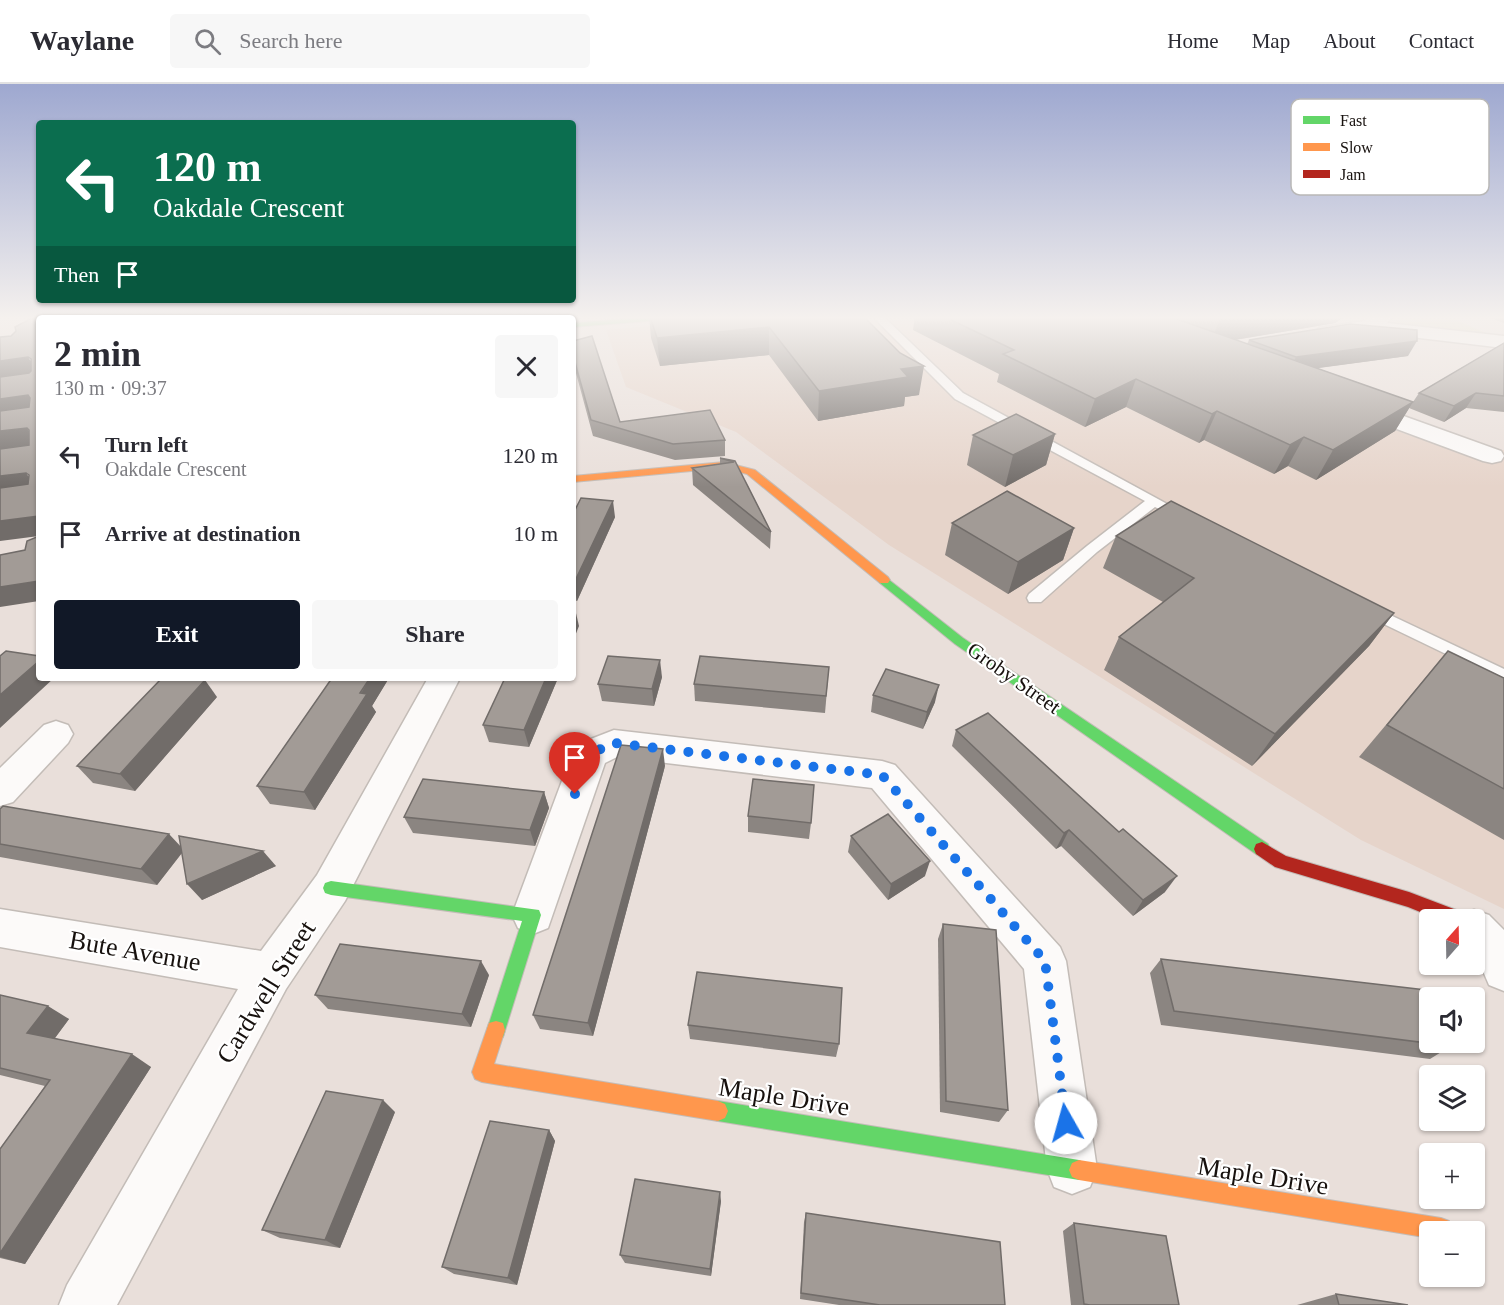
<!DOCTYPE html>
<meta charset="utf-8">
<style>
:root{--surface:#fff;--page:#f7f7f7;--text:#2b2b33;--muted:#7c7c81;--line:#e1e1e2;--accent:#111827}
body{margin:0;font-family:"Times New Roman",serif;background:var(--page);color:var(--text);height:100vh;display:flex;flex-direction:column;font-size:22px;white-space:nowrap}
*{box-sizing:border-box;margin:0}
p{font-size:20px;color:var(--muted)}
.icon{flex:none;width:33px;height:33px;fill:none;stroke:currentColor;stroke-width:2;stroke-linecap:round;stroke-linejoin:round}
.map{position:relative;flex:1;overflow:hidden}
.drawer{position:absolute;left:36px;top:231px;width:540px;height:366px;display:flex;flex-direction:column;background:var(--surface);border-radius:6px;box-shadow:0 2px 4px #0004}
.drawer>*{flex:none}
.top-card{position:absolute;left:36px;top:36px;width:540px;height:183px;border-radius:6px;box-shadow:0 2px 4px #0004;background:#0b6e4f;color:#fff;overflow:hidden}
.needle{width:39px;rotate:20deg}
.buttons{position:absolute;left:1419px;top:825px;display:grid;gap:12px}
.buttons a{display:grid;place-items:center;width:66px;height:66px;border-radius:6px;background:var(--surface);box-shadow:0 2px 4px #0004;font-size:30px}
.pin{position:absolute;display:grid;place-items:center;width:51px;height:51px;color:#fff;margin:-62px -26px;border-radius:50% 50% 50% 0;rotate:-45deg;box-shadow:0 0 6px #0007}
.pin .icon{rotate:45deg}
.me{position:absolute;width:66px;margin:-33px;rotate:353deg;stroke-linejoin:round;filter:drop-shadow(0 0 4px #0008)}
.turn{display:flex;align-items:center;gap:21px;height:126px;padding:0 18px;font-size:27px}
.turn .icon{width:78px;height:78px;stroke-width:2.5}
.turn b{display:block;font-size:42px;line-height:51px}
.then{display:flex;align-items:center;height:57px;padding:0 18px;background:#0003;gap:12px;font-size:22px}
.round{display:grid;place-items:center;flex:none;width:63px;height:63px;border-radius:6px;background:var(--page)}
.overview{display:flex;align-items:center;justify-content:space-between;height:102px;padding:0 18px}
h1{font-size:36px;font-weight:600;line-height:45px}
.action{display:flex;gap:12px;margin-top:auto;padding:12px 18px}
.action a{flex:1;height:69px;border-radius:6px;background:var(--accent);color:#fff;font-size:24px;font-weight:600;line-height:69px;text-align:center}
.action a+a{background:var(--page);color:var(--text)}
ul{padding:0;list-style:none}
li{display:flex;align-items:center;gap:18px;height:78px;padding:0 18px}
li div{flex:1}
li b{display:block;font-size:22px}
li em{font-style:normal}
header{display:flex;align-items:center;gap:36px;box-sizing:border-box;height:84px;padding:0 30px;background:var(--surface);border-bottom:2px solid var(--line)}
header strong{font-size:28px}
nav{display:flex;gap:33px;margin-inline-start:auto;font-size:21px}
.search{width:420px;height:54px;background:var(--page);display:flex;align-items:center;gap:15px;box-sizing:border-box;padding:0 21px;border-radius:6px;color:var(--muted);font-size:22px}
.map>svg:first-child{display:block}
.built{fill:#e6d4ca}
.green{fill:#dedcbb}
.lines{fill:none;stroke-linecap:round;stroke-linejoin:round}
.lane-casing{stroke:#c3bcb7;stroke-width:3}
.street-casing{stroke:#c3bcb7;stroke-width:3}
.fast-casing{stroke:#c3bcb7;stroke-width:2}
.slow-casing{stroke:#c3bcb7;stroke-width:2}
.jam-casing{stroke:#c3bcb7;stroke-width:2}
.lane{fill:#fcfaf9;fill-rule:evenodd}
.street{fill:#fcfaf9;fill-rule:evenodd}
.fast{fill:#63d668;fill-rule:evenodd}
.slow{fill:#ff974d;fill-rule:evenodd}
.jam{fill:#b3261e;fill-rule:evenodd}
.wall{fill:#8b8581}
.shaded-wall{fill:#716c69}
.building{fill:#a29b96;stroke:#716c69;stroke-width:1.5}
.route{stroke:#1a73e8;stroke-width:10;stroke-dasharray:0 18}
.labels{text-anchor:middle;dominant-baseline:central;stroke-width:4.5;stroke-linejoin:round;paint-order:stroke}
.street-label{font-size:21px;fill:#17110e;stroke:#fff}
.near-street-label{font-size:26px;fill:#17110e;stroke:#fff}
.key{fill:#fff;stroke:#b9b8b7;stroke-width:1.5}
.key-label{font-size:16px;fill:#17110e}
</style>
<header>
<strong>Waylane</strong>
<div class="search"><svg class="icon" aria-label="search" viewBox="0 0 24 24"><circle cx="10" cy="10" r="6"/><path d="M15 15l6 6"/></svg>Search here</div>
<nav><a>Home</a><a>Map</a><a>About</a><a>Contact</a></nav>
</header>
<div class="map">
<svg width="1504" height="1221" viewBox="0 0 1504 1221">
<rect width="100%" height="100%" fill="#e9dfda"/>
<path class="built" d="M760,232H1095L1207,276L1411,352L1490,366H1504V825L1361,756L889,461L736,348L626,303L606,246Z"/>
<path class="green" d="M1402,232H1447L1488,250L1397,241L1394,239Z"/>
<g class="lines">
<defs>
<g id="lane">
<path d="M872,232H883L963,309L1191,433L1184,437L1155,423L1097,468L1041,518H1029L1027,514L1029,510L1087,462L1145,417L955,315Z"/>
<path d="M1367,520L1504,585V598L1361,529L1359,525L1361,521Z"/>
</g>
<g id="street">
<path d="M1371,232H1393L1387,239L1504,252V264L1369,248L1326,254L1319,252L1316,248L1319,244L1364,237Z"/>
<path d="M1359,316L1501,367L1504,372L1501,377L1492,379L1483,377L1351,328L1348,323L1351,318Z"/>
<path d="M428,594H460L345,817L286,905L117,1221H59L67,1201L238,905L0,863V825L261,867L317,791Z"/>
<path d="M56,637L68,641L73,650L68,659L13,718L0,722V684L44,641Z"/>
<path d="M614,646L882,677L895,681L1060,863L1066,877L1097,1085L1090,1103L1072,1110L1054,1103L1047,1085L1024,885L872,704L617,673L605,679L548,844L533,850L518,844L512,831L572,670L578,660Z"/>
<path d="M1474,826L1489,831L1504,846V907L1489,901L1480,880L1474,875V836H1457L1459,831Z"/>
</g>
<g id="fast">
<path d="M657,232H690L686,234L573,243V239Z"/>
<path d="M884,492L963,554L1268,760L1270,765L1268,770L1262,772L1256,770L955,560L880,499L878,496L880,493Z"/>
<path d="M331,797L539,826L541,831L503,953L496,955L489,953L487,946L522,837L331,811L325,809L323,804L325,799Z"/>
<path d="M718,1017L1079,1076L1086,1079L1089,1086L1086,1093L1079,1096L718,1037L711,1034L708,1027L711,1020Z"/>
</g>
<g id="slow">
<path d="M724,378L755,386L888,493L890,496L888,499H880L747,390L724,384L573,398V392Z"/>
<path d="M496,937L503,939L505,946L494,980L718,1017L725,1020L728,1027L725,1034L718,1037L482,998L475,995L472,988L489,939Z"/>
<path d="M1079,1076L1441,1134L1449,1137L1452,1145L1451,1148H1430V1154L1079,1096L1072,1093L1069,1086L1072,1079Z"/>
</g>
<path id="jam" d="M1262,758L1286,772L1409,808L1467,830L1469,836H1440L1408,823L1275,783L1256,770L1254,765L1256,760Z"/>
</defs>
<use href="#lane" class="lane-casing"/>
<use href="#street" class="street-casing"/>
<use href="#fast" class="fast-casing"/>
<use href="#slow" class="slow-casing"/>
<use href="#jam" class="jam-casing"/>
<use href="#lane" class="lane"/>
<use href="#street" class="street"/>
<use href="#fast" class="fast"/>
<use href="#slow" class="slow"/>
<use href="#jam" class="jam"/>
</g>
<g class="wall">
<path d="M649,232H863L919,311L905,313L904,322L818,337L769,271L660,282L651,254Z"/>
<path d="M915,232H1345L1335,239L1235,256L1247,260L1249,256L1408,272L1317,284L1413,318L1419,309L1504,259V328L1466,324L1444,338L1409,324L1395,347L1316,396L1288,382L1274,390L1204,356L1199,359L1126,323L1085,343L997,298L999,290L913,246Z"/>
<path d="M1486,232H1504V239Z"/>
<path d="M573,257L620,338L725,356V372L675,376L593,352L573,278Z"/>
<path d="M1055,350L1046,381L1005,403L967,381L973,351Z"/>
<path d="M720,374L735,377L771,448L770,465L693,401L692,384L720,380Z"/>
<path d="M573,430L615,433L577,517L573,516Z"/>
<path d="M952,439L1074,444L1063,476L1008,510L945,471Z"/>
<path d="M1116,452L1394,529L1369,562L1252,682L1104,586L1119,553L1163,518L1103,484Z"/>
<path d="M1448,567L1504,594V756L1359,673Z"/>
<path d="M829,583L825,629L695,617L694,600Z"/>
<path d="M662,593L654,622L602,617L598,600Z"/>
<path d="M332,594H389L372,622L376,628L315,726L270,720L257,702Z"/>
<path d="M558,594L529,663L489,658L483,641Z"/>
<path d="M873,611L935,618L923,645L871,628Z"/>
<path d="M217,613L135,707L93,699L77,682Z"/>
<path d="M956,646L1165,808L1133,832L1061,762L1056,765L952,662Z"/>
<path d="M665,682L593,952L540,945L533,931Z"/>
<path d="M544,708L549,724L535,762L413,749L404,733Z"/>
<path d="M0,725L181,763L276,782L202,816L182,769L157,801L0,773Z"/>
<path d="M748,732L811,739L809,755L748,748Z"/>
<path d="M851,752L925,792L888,816L848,768Z"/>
<path d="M943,840L1008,1026L999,1038L940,1028L938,855Z"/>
<path d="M1161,875L1451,962L1430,975L1161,941L1150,889Z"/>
<path d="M489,891L471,943L328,925L315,911Z"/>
<path d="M0,911L69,935L55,954L151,983L25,1180L0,1174V1065L45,1002L0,991Z"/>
<path d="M688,941L839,960L836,973L690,955Z"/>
<path d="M395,1028L340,1164L280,1154L262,1146Z"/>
<path d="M549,1046L555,1057L517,1201L454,1190L442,1183Z"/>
<path d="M721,1117L711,1192L625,1179L620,1171Z"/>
<path d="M806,1129L1005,1221H839L800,1215L804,1138Z"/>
<path d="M1074,1139L1179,1221H1071L1063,1147Z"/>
<path d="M1336,1210L1408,1221H1297Z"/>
</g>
<g class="shaded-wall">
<path d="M441,232H451V234H440Z"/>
<path d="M1228,232H1345L1335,239L1210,260L1221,233Z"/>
<path d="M769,243V271L660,282L657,254Z"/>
<path d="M1417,257L1408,272L1289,288L1296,273Z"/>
<path d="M28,273L39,289L0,294V277Z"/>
<path d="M924,282L919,311L905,313L904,322L818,337L819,307L901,285Z"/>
<path d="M1136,295L1126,323L1085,343L1095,315Z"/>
<path d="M1476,309L1466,324L1444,338L1454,322Z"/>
<path d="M28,311L39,328L0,333V315Z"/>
<path d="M1413,318L1395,347L1316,396L1333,366Z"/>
<path d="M1217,327L1204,356L1199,359L1212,330Z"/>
<path d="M27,344L39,361L0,366V347Z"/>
<path d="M1055,350L1046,381L1005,403L1013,371Z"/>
<path d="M1304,353L1288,382L1274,390L1290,361Z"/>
<path d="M26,389L39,406L0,411V392Z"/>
<path d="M613,417L615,433L577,517L574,499Z"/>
<path d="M39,432V452L0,457V437Z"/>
<path d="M1074,444L1063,476L1008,510L1018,478Z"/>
<path d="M39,497V517L0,523V503Z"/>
<path d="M575,525L579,542L573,557V531Z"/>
<path d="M1394,529L1369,562L1252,682L1275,650Z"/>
<path d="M660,576L662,593L654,622L652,605Z"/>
<path d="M39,577V594H54L0,644V611Z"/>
<path d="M370,594H389L372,622L376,628L315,726L304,708Z"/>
<path d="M546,594H558L529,663L524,646Z"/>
<path d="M205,596L217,613L135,707L120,690Z"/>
<path d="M939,601L935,618L923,645L927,628Z"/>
<path d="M663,665L665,682L593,952L588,939Z"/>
<path d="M544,708L549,724L535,762L530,746Z"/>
<path d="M1069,746L1061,762L1056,765L1064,749Z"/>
<path d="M169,750L184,766L157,801L141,785Z"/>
<path d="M263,767L276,782L202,816L187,800Z"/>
<path d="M930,777L925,792L888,816L891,800Z"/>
<path d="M1177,792L1165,808L1133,832L1143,816Z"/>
<path d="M481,877L489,891L471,943L462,930Z"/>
<path d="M48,922L69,935L49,962L27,949Z"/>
<path d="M132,970L151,983L25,1180L0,1173V1169Z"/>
<path d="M383,1016L395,1028L340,1164L325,1156Z"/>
<path d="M549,1046L555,1057L517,1201L508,1194Z"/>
<path d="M720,1108L721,1117L711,1192L710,1185Z"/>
</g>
<g class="building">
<path d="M36,232H441L440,234H39V432L0,437V404L28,400L29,391L26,389L0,392V365L29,361V346L27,344L0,347V327L29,323L30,314L28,311L0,315V293L29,289L31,287V275L28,273L0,277V253L11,252L16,247L15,243Z"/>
<path d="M650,232H863L900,269L924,282L901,285L908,293L819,307L769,243L657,254Z"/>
<path d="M943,232H1168L1413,318L1333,366L1304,353L1290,361L1217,327L1212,330L1136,295L1095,315L1003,270L1014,266Z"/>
<path d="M1350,240L1417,246V257L1296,273L1249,256Z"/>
<path d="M592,252L620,338L710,326L725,356L673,360L591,336L573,271V257Z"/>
<path d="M1504,259V312L1476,309L1454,322L1419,309Z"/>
<path d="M1016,330L1055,350L1013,371L973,351Z"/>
<path d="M720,374L735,377L771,448L692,384L734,378Z"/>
<path d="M1007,407L1074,444L1018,478L952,439Z"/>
<path d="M581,414L613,417L574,499H573V430Z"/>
<path d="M1171,417L1394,529L1275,650L1119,553L1194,494L1116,452Z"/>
<path d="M39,452V497L0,503V471L25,466L27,457Z"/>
<path d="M6,567L39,572V577L0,611V572Z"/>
<path d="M1448,567L1504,594V705L1387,641Z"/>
<path d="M608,572L660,576L652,605L598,600Z"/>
<path d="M700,572L829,583L826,612L694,600Z"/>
<path d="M886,585L939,601L927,628L873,611Z"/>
<path d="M162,594H192L205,596L120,690L77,682Z"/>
<path d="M332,594H370L360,609L367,610L304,708L257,702Z"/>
<path d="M505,594H546L524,646L483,641Z"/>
<path d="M988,629L1119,748L1123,745L1177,792L1143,816L1069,746L1064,749L956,646Z"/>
<path d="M621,661L663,665L588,939L533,931Z"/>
<path d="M423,695L544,708L530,746L404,733Z"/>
<path d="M753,695L814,701L811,739L748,732Z"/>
<path d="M3,722L169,750L141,785L0,760V725Z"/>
<path d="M888,730L930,777L891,800L851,752Z"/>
<path d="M179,752L263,767L187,800Z"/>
<path d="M943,840L996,846L1008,1026L946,1017Z"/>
<path d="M340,860L481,877L462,930L315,911Z"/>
<path d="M1161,875L1426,906L1430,914V958H1450L1451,962L1174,927Z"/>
<path d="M697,888L842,904L839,960L688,941Z"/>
<path d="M0,911L48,922L27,949L132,970L0,1169V1065L50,996L0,984Z"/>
<path d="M326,1007L383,1016L325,1156L262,1146Z"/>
<path d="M490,1037L549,1046L508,1194L442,1183Z"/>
<path d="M635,1095L720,1108L710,1185L620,1171Z"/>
<path d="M806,1129L1000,1158L1005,1221H880L801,1209Z"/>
<path d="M1074,1139L1166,1152L1179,1221H1090L1084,1220Z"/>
<path d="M1336,1210L1408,1221H1339Z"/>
</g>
<linearGradient id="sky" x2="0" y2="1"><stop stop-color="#9ea8d0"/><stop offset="0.58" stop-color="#f5f1ee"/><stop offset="1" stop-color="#f5f1ee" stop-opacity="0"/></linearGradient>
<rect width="1504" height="403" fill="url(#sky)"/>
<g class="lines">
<path class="route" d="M575,710L590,670L614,659L882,691L1045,877L1066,1039"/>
</g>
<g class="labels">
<g class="street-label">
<text transform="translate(1014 594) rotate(35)">Groby Street</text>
</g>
<g class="near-street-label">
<text transform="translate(135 867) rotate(10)">Bute Avenue</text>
<text transform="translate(266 908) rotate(-58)">Cardwell Street</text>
<text transform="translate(784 1013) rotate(9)">Maple Drive</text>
<text transform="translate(1263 1092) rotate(9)">Maple Drive</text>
</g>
</g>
<rect x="1291" y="15" width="198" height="96" rx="9" class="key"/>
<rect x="1303" y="32" width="27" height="8" fill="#63d668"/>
<rect x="1303" y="59" width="27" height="8" fill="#ff974d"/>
<rect x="1303" y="86" width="27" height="8" fill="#b3261e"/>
<g class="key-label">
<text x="1340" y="42">Fast</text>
<text x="1340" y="69">Slow</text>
<text x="1340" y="96">Jam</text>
</g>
</svg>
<div class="buttons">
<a><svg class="needle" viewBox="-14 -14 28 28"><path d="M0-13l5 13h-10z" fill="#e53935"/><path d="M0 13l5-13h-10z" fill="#7c7c81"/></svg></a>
<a><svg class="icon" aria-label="sound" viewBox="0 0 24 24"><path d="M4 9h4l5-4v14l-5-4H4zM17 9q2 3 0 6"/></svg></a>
<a><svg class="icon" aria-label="layers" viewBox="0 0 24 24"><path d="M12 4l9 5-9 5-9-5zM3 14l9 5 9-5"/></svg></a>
<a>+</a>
<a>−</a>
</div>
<div class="pin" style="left:575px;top:710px;background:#d93025"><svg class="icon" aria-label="arrive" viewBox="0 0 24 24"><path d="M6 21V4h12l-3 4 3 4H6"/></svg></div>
<svg class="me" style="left:1066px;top:1039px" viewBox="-20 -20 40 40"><circle r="19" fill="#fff"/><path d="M0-13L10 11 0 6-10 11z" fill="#1a73e8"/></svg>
<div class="top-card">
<div class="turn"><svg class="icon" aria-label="left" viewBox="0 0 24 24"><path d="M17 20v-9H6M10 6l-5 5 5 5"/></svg><div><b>120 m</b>Oakdale Crescent</div></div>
<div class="then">Then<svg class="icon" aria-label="arrive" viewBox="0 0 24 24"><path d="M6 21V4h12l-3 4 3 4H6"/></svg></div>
</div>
<section class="drawer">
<div class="overview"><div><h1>2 min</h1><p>130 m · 09:37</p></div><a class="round"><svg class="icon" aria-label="close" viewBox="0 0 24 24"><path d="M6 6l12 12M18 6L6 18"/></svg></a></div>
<ul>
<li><svg class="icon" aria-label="left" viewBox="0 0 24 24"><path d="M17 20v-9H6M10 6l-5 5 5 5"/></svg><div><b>Turn left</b><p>Oakdale Crescent</p></div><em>120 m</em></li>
<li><svg class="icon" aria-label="arrive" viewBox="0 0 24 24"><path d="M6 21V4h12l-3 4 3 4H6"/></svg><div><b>Arrive at destination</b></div><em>10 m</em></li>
</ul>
<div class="action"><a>Exit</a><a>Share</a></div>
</section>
</div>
